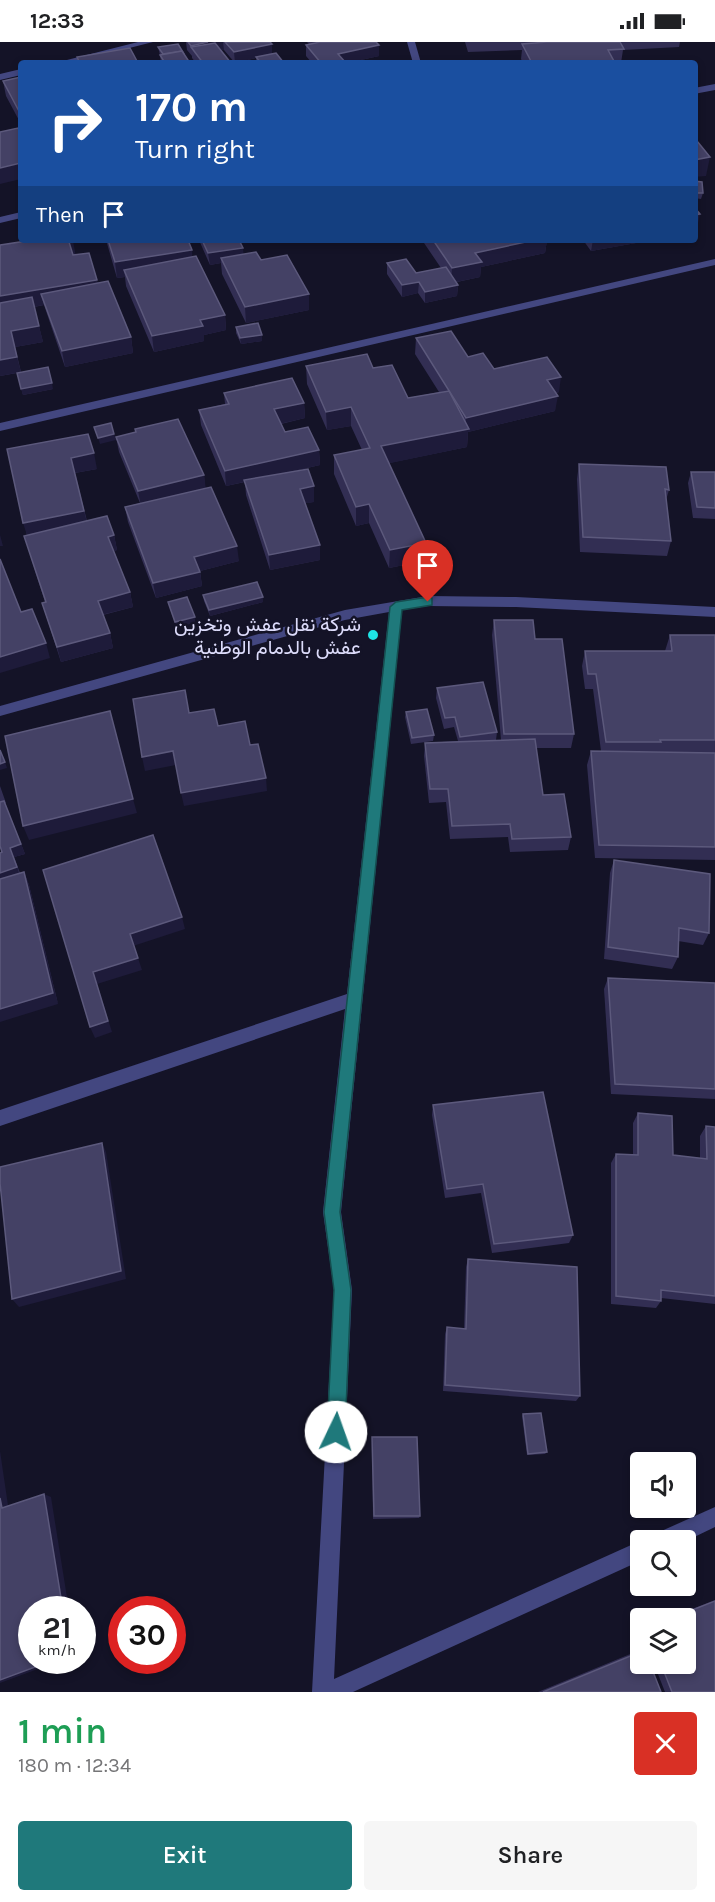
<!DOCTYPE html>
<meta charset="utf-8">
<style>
:root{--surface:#fff;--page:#f6f6f6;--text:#202124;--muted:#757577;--accent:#1f797b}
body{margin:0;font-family:Karla,Vazirmatn,sans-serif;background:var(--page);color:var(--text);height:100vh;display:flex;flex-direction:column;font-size:22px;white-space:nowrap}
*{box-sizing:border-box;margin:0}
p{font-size:20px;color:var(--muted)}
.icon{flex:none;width:33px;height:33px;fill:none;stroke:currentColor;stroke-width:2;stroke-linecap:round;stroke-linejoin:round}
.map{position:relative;height:1650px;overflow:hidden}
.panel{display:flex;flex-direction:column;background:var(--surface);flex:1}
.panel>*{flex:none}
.hud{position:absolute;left:18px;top:18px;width:680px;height:183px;border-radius:6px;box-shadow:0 3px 9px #0003;background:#1a4fa0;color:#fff;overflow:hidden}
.fabs{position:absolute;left:630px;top:1410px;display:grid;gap:12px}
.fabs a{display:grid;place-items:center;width:66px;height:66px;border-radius:6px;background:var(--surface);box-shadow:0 3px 9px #0003;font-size:30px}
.speed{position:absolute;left:18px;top:1554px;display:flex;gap:12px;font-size:30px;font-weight:700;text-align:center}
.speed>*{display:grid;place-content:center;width:78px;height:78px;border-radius:50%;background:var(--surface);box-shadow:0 3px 9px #0003;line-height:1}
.speed small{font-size:15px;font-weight:400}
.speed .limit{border:9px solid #d22;background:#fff;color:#111}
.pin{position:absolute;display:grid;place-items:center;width:51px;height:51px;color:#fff;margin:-62px -26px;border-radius:50% 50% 50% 0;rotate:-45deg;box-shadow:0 0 6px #0007}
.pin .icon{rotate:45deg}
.me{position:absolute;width:66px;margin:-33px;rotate:3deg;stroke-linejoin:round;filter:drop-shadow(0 0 4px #0008)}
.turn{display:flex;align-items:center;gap:21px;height:126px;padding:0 18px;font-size:27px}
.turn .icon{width:78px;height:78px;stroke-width:2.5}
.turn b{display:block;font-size:42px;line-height:51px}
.then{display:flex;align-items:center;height:57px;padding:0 18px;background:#0003;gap:12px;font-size:22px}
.round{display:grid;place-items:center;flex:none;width:63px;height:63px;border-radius:6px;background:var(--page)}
.overview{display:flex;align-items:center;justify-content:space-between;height:102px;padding:0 18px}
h1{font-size:36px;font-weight:600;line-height:45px;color:#1e9e55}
.button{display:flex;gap:12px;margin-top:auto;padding:12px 18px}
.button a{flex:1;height:69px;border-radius:6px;background:var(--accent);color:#fff;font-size:24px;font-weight:600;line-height:69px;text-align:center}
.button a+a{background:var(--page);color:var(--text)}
.status{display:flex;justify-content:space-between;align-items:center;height:42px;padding:0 30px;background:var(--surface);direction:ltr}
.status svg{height:16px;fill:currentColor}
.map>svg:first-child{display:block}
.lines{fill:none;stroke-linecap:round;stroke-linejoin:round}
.minor{fill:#434780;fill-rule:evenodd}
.wall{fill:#322e53}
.shaded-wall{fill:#1e1b3a}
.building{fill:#444165;stroke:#5c597c;stroke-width:1.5}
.route{fill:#1f797b;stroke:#144f50;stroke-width:1.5}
.poi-dot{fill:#1ee4e6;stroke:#141327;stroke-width:2}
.labels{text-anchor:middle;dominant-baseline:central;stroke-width:5;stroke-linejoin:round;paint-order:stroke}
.poi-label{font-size:20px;fill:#dddcfb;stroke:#141327;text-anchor:end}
</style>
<div class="status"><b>12:33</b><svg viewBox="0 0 49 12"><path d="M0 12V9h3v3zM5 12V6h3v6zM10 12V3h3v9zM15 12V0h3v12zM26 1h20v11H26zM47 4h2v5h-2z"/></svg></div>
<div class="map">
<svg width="715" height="1650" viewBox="0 0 715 1650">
<rect width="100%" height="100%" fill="#141327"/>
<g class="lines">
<g class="minor">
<path d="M138,0H153L70,21H55Z"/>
<path d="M407,0H415L421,21H413Z"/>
<path d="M21,27V33L0,38V32Z"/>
<path d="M715,42V48L694,52V46Z"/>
<path d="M21,170V176L0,181V175Z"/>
<path d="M715,217V223L0,389V381Z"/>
<path d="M428,554L516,555L715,565V575L516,565L428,564L402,568L341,1170L352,1248L334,1637L640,1499V1519L353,1650H312L334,1248L323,1170L345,967L0,1084V1068L347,952L389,570L345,578L0,674V664L345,568Z"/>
<path d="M715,1465V1485L686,1499L654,1498L657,1491Z"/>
</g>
</g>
<g class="wall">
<path d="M186,0H270L272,12L284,21H256V16L235,21L224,8H221L231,21H196L192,16V14L187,8Z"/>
<path d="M307,0H376L379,14L347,21H312L306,14V3L309,2Z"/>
<path d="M465,0H680L679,5L623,8L621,21H523L521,17L522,8L468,10Z"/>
<path d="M158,5L185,13L190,21H161L160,13Z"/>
<path d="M21,35V82L6,54L3,39Z"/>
<path d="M694,139L703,151L701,157L694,156Z"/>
<path d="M106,198H188L192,208V215L225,273L226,288L204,293V299L154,310L126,244L125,235L117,236Z"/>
<path d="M199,198H239L243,212L261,218L309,268L246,281L222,232L221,221L210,223Z"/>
<path d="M422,198H547L545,211L481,225L480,235L457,240L458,243L457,254L425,261L418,251L402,255L387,232V221L416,231L441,226Z"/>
<path d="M583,198H653L591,209Z"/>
<path d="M0,203L76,213L98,241L131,295L133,311L65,325L44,263L34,265L43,300L15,305L21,330L53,347L23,353L17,331L0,334Z"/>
<path d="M236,285L262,293V299L241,302L236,291Z"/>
<path d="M416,296L468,315L494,327L559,350L556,351L555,369L468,390L467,405L389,421L424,519L389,526L369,481L356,484L334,432V413L362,408L351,384L327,388L307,342L306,324L373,326L408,356L439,350L415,312Z"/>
<path d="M224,351L304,361L305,376L281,382L285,390L319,408L320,423L290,430L314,460L305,461L320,518L270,528L246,453L245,440L226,444L201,383L199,368L225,362Z"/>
<path d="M135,387L204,433L205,446L239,519L200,529L202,544L156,556L128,480L125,465L140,461L119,410L116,395L135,391Z"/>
<path d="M7,407L97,427L75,431L87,479L114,493L117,508L114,509L130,550L133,565L103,573L110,591L113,606L61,620L42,561L45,560L24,494L27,493Z"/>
<path d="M579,422L669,448L666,458L671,499L667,514L580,510L577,437Z"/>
<path d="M691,430H715V477L693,476L688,441Z"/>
<path d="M203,553L263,555V560L210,574L204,559Z"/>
<path d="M494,578L535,597L574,692L571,706H536L543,753L571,795L568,808L510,810L508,795L450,797L446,760L429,761L424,714L425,701L458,699L454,685L444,687L436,656L437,646L497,690L496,698H501L492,593Z"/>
<path d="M670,593H715V818L595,816L587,723L591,709H601L593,647H585L582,624L585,609H665Z"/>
<path d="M406,670L434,693L433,699L411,702L405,675Z"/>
<path d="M0,744L6,761H5L25,812L14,815L20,831L24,830L29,843L58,962L0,804Z"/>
<path d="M614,818L709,891L703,903L678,899V915L672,927L604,917L610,831Z"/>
<path d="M608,936L715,941V1057L611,1052L604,947Z"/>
<path d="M433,1063L573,1193L569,1201L492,1211L481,1151L445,1156L432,1073Z"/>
<path d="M638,1071L673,1113L700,1116V1094L706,1084L715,1085V1262L661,1256V1259L656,1266L611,1262V1121L616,1112L633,1113V1081Z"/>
<path d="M468,1217L580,1354L576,1359L443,1349L445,1292L447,1285L464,1287L466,1225Z"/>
<path d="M523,1372L547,1410L545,1412L527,1413L522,1374Z"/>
<path d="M372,1395L420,1474L419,1476L373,1477Z"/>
<path d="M715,1558V1650H665L654,1622H686V1576H669Z"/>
<path d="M640,1608V1622L661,1650H538Z"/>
</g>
<g class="shaded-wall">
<path d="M208,0H223L224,8L197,13L192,6L191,4Z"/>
<path d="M272,2V12L235,21L234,10Z"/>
<path d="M379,3V14L347,21H338V12Z"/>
<path d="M710,115L706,134L694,135V118Z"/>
<path d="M21,121V137L0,142V126Z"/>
<path d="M700,172L696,190H694V173Z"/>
<path d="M535,198H547L545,211L481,225L480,235L451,241L452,226L475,211Z"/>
<path d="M593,198H653L591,209Z"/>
<path d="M73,199L76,215H72L69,200Z"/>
<path d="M243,206L244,217L221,216V221L210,223L208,211Z"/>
<path d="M192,208L193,224L124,228L125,235L117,236L115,220Z"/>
<path d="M97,238L100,254L41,252L44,263L0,270V254Z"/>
<path d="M419,240L418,251L402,255V243Z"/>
<path d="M458,243L457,254L425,261V250Z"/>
<path d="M309,252V268L246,281L245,265Z"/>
<path d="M225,273L226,288L204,293V299L154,310L152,294L200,278Z"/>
<path d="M39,284L43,300L15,305L11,289Z"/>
<path d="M262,293V299L241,302L240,296Z"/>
<path d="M131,295L133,311L65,325L62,309Z"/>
<path d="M17,315L21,330L0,334V318Z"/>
<path d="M561,335L559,350L544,354L547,338Z"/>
<path d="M52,341L53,347L23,353L21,347Z"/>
<path d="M558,354L555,369L468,390L467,405L381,423V404L465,388L466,376Z"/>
<path d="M304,361L305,376L275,383L274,367Z"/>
<path d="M351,365V384L327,388L326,370Z"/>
<path d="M114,392L116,398L100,402L98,396Z"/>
<path d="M319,408L320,423L226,444L225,429Z"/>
<path d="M94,411L97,427L74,431L71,416Z"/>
<path d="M204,433L206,448L141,464L138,449Z"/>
<path d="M314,444V460L300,462V447Z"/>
<path d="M369,462V481L356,484V465Z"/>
<path d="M84,469L88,484L28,496L23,481Z"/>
<path d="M0,493L3,504H0Z"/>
<path d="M114,493L117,508L112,510L108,495Z"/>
<path d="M426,501L424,519L389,526L390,508Z"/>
<path d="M320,503V518L270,528L269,513Z"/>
<path d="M237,504L239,519L196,530L194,515Z"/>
<path d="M200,530L202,544L156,556L153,541Z"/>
<path d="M130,550L133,565L101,573L98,559Z"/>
<path d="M263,555V560L210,574L209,568Z"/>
<path d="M195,575V581L176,585L175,580Z"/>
<path d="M110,591L113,606L61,620L57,605Z"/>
<path d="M46,601L50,616L0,631V615Z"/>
<path d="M173,709L176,723L145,729L142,715Z"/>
<path d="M5,720L7,726L0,728V722Z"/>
<path d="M266,736L267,749L184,764L181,751Z"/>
<path d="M133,757L137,771L29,798L23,784Z"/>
<path d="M4,759L25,812L14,815L20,834L0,841V831L10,806Z"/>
<path d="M24,830L29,843L58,962L0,980V967Z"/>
<path d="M182,875L185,887L133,904L130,892Z"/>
<path d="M138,916L142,928L97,942L112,990L95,996L90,985L93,930Z"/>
<path d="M102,1101L106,1110L126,1237L19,1265L12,1257Z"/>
<path d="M0,1409L9,1470L2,1466L0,1456Z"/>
<path d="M44,1452L51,1455L69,1568H63Z"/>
<path d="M54,1618H62L0,1641V1638Z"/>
</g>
<g class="building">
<path d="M188,0H208L191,4Z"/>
<path d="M225,0H270L272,2L234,10Z"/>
<path d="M320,0H376L379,3L338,12L346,21H321L306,3Z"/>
<path d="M547,0H620L624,7L608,8L615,21H532L522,2Z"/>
<path d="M215,1L231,21H203L191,5Z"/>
<path d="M178,2L184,12L182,9L163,12L158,5Z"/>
<path d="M130,6L138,21H80L77,15Z"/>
<path d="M182,9L190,21H165L160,13Z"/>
<path d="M276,11L284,21H261L256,15Z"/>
<path d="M21,35V73L3,39Z"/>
<path d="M18,86L21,93V121L0,126V90Z"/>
<path d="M697,99L710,115L694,118V100Z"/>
<path d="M694,139L702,140L703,151H694Z"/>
<path d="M694,165L700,172L694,173Z"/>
<path d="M26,198H73V199L69,200L73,213L89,211L97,238L0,254V203L26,199Z"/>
<path d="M108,198H188L192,208L115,220Z"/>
<path d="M202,198H239L243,206L208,211Z"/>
<path d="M433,198H535L475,211L482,220L452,226Z"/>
<path d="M256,210L261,218L287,213L309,252L245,265L221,216Z"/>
<path d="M196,214L225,273L200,278L203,284L152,294L124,228Z"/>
<path d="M406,217L416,231L446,225L458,243L425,250L419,240L402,243L387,221Z"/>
<path d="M108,239L131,295L62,309L41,252Z"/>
<path d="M32,255L39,284L11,289L17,315L0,318V261Z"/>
<path d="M258,281L262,293L240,296L236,285Z"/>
<path d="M451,289L468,315L483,311L494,327L547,315L561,335L547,338L558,354L466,376L416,296Z"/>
<path d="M367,312L373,326L392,323L408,356L449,349L469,387L381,404L426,501L390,508L369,462L356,465L334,413L370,406L351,365L326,370L306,324Z"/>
<path d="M48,325L52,341L21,347L17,331Z"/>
<path d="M292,336L304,361L274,367L285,390L308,385L319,408L225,429L199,368L229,362L224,351Z"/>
<path d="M178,377L204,433L138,449L116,395L136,390L135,387Z"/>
<path d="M111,381L114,392L98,396L94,385Z"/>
<path d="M88,392L94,411L71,416L84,469L23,481L7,407Z"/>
<path d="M579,422L666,425L669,448L665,447L671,499L583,495Z"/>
<path d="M308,427L314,444L300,447L320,503L269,513L244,438Z"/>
<path d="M691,430H715V466L697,465Z"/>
<path d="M211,445L237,504L194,515L200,530L153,541L125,465Z"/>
<path d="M107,474L114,493L108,495L130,550L98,559L110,591L57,605L42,561L46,560L24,494Z"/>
<path d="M0,517L21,570L32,567L46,601L0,615Z"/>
<path d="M257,540L263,555L209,568L203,553Z"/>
<path d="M187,555L195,575L175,580L168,560Z"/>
<path d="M494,578H533L535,597H562L574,692H504Z"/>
<path d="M670,593H715V698H660L661,700H606L596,632H588L585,609H672Z"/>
<path d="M483,640L497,690L460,695L455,675L445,676L437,646Z"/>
<path d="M185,648L189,671L214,667L218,684L245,679L250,703L258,702L266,736L181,751L173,709L142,715L133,657Z"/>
<path d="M427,667L434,693L412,696L406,670Z"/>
<path d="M110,669L133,757L23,784L5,694Z"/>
<path d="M535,697L543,753L564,752L571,795L512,797L510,782L452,784L448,747H430L425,701Z"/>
<path d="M0,708L5,720L0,722Z"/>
<path d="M591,709L715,711V805L599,803Z"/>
<path d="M4,759L21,802L10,806L17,825L0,831V811L2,810L0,804V760Z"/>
<path d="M153,793L182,875L130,892L138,916L93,930L108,979L90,985L43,828Z"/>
<path d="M614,818L710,832L709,891L679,886L678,915L608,905Z"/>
<path d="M24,830L53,951L0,967V837Z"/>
<path d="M608,936L715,941V1047L615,1042Z"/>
<path d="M543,1050L573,1193L494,1202L483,1142L447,1147L433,1063Z"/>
<path d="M638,1071L672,1074L673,1113L707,1117L706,1084L715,1085V1254L661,1248V1259L616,1254V1112L638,1113Z"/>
<path d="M102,1101L121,1229L12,1257L0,1141V1125Z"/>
<path d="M468,1217L577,1225L580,1354L445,1343L447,1285L466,1287Z"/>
<path d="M541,1371L547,1410L528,1412L523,1372Z"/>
<path d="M372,1395H417L420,1474H374Z"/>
<path d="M44,1452L63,1568H32V1618H54L0,1638V1456L2,1466Z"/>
<path d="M715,1559V1650H672L661,1622H686V1576H672Z"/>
<path d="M640,1610V1622H650L661,1650H543Z"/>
</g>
<path class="route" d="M428,555L432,556V563L402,568L340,1170L351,1248L345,1390L342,1396L336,1399L329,1396L327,1390L334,1248L324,1170L390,565L396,560Z"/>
<circle class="poi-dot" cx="373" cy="593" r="6"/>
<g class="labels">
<g class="poi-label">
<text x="361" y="582">شركة نقل عفش وتخزين<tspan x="361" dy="23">عفش بالدمام الوطنية</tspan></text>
</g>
</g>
</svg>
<div class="fabs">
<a><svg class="icon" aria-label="sound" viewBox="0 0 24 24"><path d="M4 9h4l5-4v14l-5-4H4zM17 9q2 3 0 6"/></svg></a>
<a><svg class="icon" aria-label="search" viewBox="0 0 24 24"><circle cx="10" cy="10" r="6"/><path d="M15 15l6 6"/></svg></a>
<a><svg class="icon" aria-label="layers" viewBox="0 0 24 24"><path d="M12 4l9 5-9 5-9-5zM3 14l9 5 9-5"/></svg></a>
</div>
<div class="speed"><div>21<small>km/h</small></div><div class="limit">30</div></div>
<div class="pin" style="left:428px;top:560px;background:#d93025"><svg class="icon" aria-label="arrive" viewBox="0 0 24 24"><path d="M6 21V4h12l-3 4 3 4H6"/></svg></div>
<svg class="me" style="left:336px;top:1390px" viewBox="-20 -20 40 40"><circle r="19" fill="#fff"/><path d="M0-13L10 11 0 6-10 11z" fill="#1f797b"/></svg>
<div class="hud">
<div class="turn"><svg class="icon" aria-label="right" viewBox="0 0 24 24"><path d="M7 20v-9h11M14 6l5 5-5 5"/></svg><div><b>170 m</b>Turn right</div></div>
<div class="then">Then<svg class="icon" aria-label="arrive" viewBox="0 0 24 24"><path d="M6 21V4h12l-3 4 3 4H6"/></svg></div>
</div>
</div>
<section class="panel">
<div class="overview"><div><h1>1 min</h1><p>180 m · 12:34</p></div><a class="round" style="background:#d93025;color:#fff"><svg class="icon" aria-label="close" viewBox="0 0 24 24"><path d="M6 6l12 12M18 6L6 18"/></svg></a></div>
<div class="button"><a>Exit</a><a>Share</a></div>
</section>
